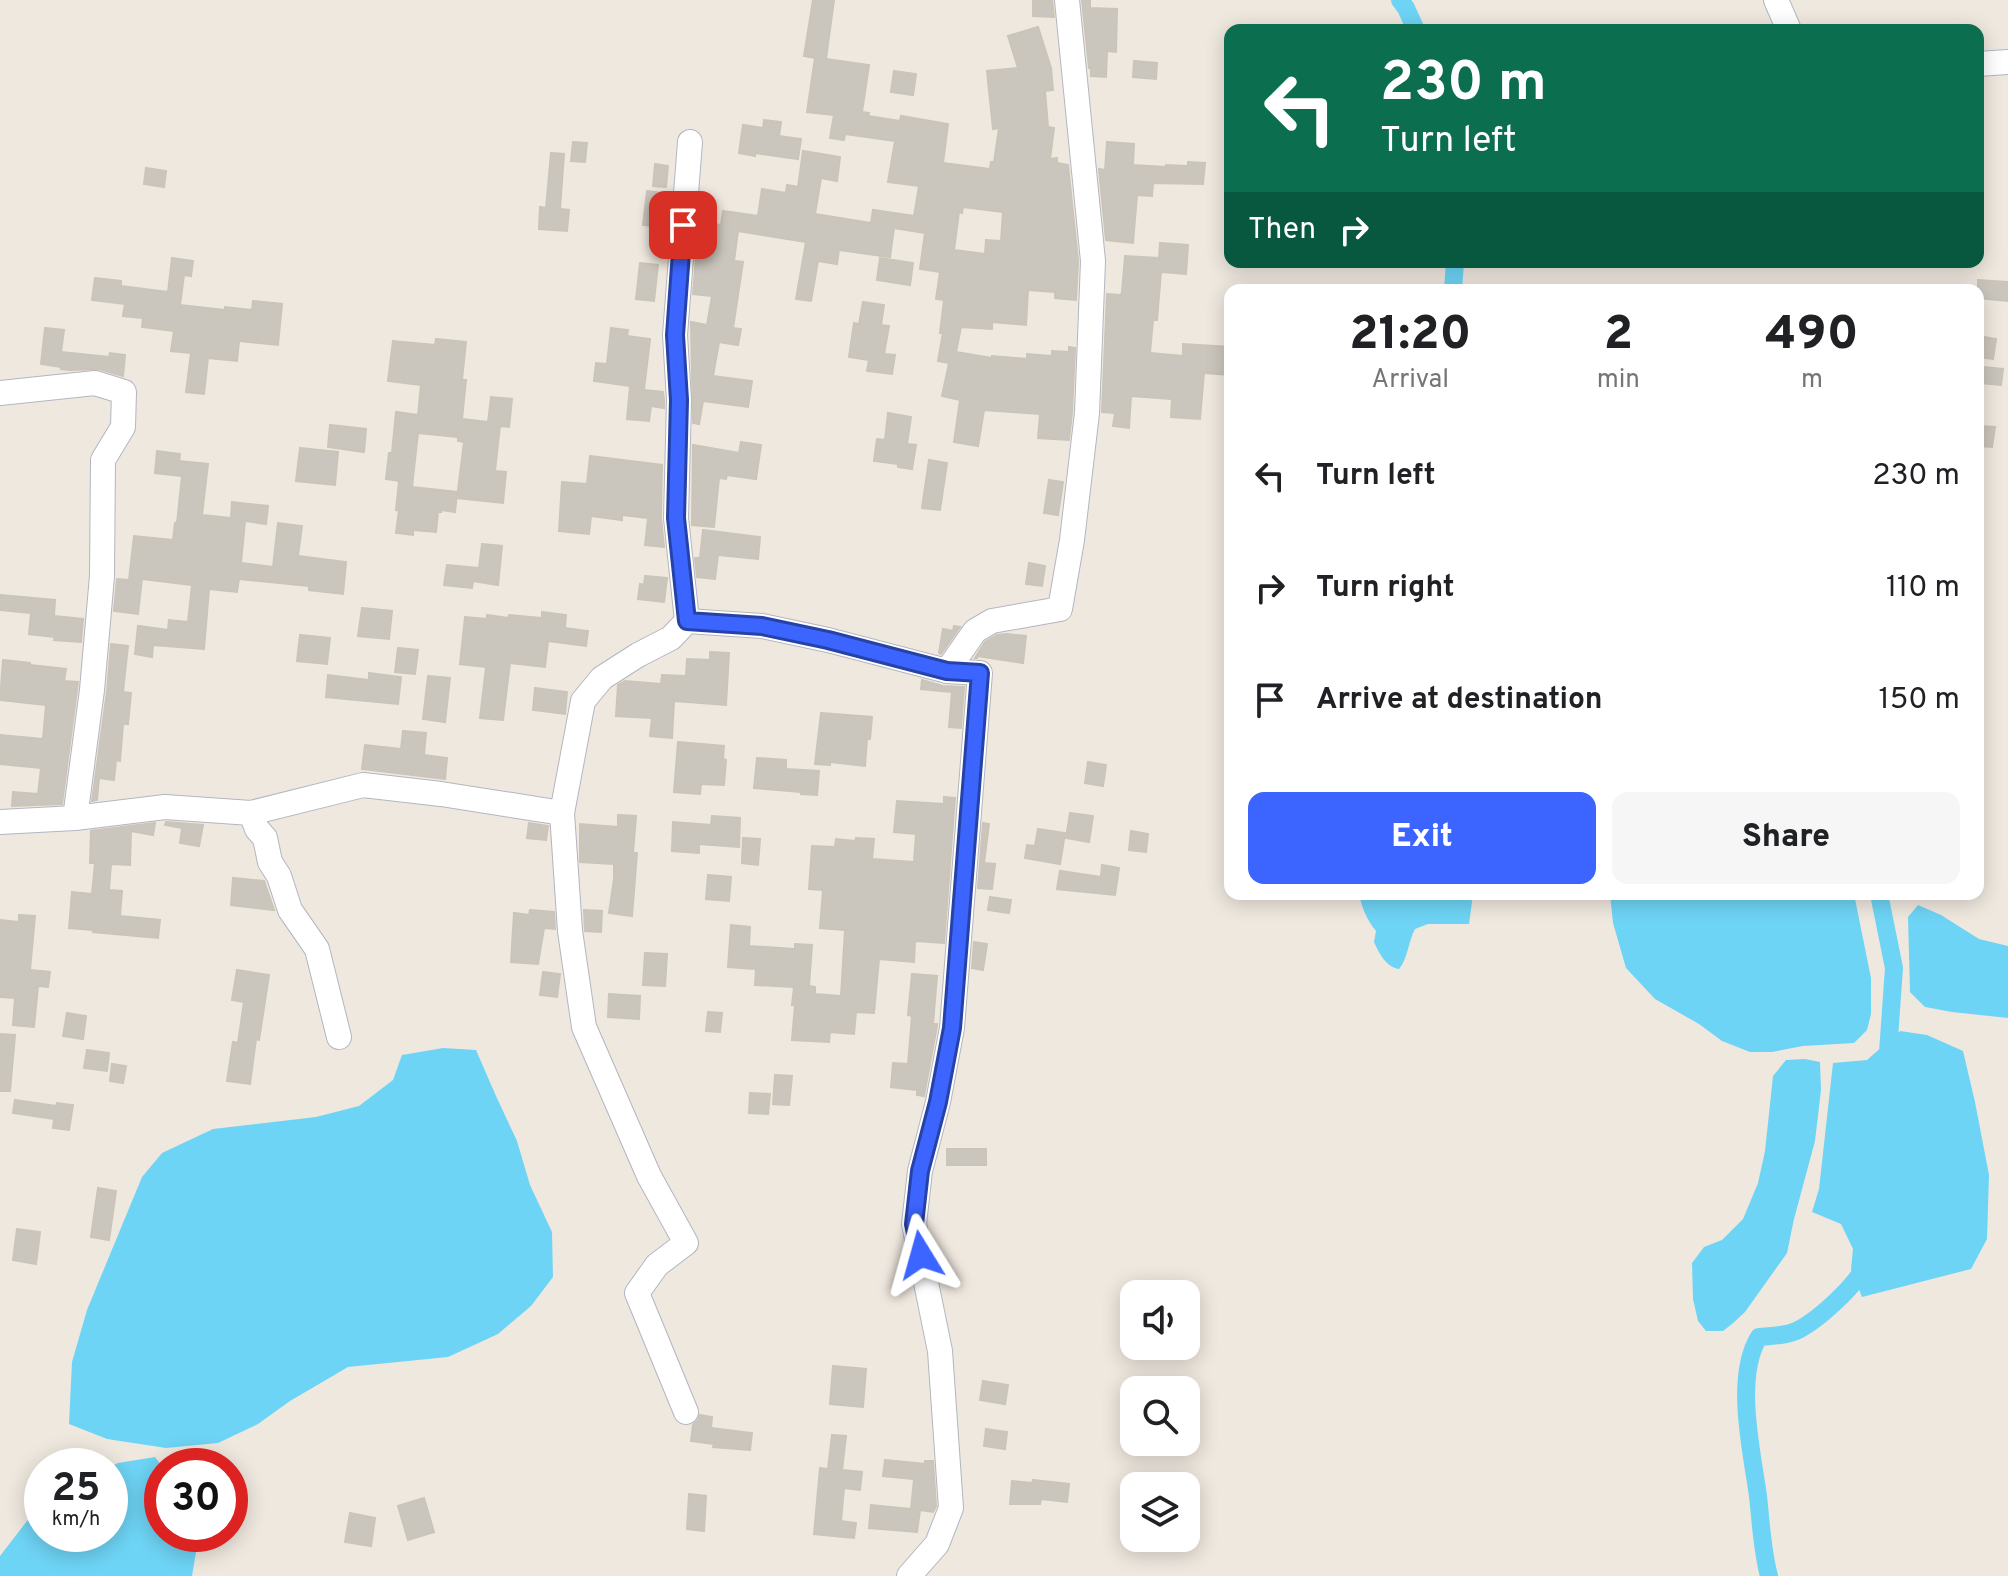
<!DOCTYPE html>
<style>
:root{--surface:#fff;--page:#f6f6f6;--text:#202124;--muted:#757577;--accent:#3c65ff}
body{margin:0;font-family:Overpass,sans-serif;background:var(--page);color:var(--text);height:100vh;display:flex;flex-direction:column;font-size:30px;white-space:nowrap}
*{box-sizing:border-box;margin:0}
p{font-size:26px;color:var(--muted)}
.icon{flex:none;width:44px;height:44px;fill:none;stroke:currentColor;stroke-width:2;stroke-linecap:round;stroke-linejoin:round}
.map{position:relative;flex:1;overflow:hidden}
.details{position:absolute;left:1224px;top:284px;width:760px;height:616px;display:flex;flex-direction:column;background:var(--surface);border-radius:16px;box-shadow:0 4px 20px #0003}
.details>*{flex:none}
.top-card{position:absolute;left:1224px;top:24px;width:760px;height:244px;border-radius:16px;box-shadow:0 4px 20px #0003;background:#0b6e4f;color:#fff;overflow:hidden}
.buttons{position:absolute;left:1120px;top:1280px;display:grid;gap:16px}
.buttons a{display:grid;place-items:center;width:80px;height:80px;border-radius:16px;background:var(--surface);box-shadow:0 4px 20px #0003;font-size:40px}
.speed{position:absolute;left:24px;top:1448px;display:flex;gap:16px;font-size:40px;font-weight:700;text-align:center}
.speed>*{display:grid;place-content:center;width:104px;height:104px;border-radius:50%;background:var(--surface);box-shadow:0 4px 20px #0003;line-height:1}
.speed small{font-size:20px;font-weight:400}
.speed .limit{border:12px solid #d22;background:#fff;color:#111}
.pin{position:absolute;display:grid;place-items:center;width:68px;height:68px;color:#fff;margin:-34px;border-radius:16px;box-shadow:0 4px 12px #0006}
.me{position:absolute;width:88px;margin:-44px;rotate:352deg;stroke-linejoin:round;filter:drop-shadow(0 0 6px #0008)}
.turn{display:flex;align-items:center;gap:28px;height:168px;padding:0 24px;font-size:36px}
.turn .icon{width:104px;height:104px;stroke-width:2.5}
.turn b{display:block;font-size:56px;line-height:68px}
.then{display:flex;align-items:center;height:76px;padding:0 24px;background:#0003;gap:16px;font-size:30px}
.eta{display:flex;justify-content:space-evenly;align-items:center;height:136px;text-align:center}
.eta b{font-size:48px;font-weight:800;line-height:56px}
.primary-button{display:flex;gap:16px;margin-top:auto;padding:16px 24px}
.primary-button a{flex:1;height:92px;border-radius:16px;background:var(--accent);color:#fff;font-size:32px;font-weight:800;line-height:92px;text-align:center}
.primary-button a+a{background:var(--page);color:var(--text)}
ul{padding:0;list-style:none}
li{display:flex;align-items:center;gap:24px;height:112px;padding:0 24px}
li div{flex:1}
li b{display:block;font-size:30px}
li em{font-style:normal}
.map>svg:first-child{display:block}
.water{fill:#6ed4f5}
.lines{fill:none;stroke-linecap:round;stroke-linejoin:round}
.canal{stroke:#6ed4f5;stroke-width:18}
.building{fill:#cbc6bd;stroke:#cbc4b8;stroke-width:2;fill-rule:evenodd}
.minor-casing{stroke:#b3b6c1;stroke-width:26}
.minor{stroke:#fff;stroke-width:24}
.route-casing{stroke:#2742a6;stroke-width:20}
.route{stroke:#3c65ff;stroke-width:14}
</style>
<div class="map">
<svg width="2008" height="1576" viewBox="0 0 2008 1576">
<rect width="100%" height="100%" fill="#efe8df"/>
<g class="water">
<path d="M1359,894H1471L1472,902L1469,924H1428L1415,929C1408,942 1408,958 1399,969C1386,967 1379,953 1374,942L1376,931C1367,920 1362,908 1359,894Z"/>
<path d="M1610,894H1854L1871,978V1014L1867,1030L1854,1043L1803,1046L1772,1052H1750L1722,1041L1699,1024L1655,999L1626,968L1613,923Z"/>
<path d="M1918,905L1941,915L1979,939L2008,946V1018L1952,1012L1925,1007L1910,992L1908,917Z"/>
<path d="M1900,1031L1927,1035L1963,1051L1975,1102L1989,1175L1987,1239L1971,1269L1862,1297L1851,1269L1853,1249L1841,1224L1812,1212L1819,1189L1833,1063L1867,1060Z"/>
<path d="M443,1048L476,1050L496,1096L517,1141L530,1185L552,1232L553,1277L531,1306L498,1334L448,1357L348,1367L290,1401L258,1424L218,1443L166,1448L107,1439L69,1424L72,1362L87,1310L142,1177L162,1153L213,1129L316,1117L359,1106L393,1080L402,1055Z"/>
<path d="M1805,1059L1820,1062L1821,1090L1815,1141L1794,1219L1787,1253L1745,1312L1732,1324L1723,1331H1706L1698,1321L1693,1299L1692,1263L1704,1247L1722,1240L1743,1219L1758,1183L1765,1151L1773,1076L1786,1060Z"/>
<path d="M155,1457L162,1466V1534H193L196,1552L192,1576H0V1556L27,1521L42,1509V1534H110V1467L118,1463Z"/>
</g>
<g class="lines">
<g class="canal">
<path d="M1400,0L1406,8L1416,30"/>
<path d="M1453,290L1455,262"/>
<path d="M1879,894L1894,968L1887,1066"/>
<path d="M1769,1576C1762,1550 1761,1523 1758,1496C1752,1452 1734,1377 1759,1337C1770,1336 1785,1336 1796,1331C1816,1322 1860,1283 1866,1262"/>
</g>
</g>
<g class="building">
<path d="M813,0H834L826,59L869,65L862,112L869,113L868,116L900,121L901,116L948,124L943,163L990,169L991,162H994L999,128L993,129L987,71L1018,68L1008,36L1038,27L1051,68L1053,90L1045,91L1048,127L1054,128L1050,159L1057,158V163L1068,165L1078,261L1076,300L1055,298V292L1028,290L1026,325L992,322V329L961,327L956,352L992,358V356L1027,359V354L1052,356V351L1069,352V347L1075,348L1072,412L1069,440L1038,438L1040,414L984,410L978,446L954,442L960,400L942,396L949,363L938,361L943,333H940L944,300L936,299L940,272L920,269L925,233L894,228L890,257L839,250L837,264L818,261L811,301L796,299L806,242L738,231L734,261L743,262L733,328L741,329L738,345L719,342L713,376L752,381L748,407L703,401L699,424L693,423L691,322L707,325L712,296L693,294L699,222L721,225L723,211L758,216L762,189L786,193L787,185L798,187L803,151L840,157L837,181L821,178L815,214L871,223L873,210L914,216L919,186L888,182L895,141L845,134L844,140L830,138L834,115L807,112L815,58L804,56ZM963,207L1003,212L1001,241L986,240L985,254L954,250L959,212L962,213Z"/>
<path d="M1033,0H1052L1054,17L1033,16Z"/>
<path d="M1082,0H1090V8L1117,9L1116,52L1107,51L1106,77L1091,76V68H1089Z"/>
<path d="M1134,61L1157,63L1156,79L1133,77Z"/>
<path d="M894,71L916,74L913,95L891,92Z"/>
<path d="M764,120L781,122L779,136L801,139L798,159L755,153V156L739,153L743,125L763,128Z"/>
<path d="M573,142L587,143L585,162L571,161Z"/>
<path d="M1107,142L1134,144L1133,165L1166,167V165L1188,166V162L1205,163L1203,184L1153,183L1152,196L1137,195L1133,243L1106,240L1099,169L1105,170Z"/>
<path d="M551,153L564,154L560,209L569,210L567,231L539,229L540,207L546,208Z"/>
<path d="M655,164L668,166L666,187L653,186Z"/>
<path d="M146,168L166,171L164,187L144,184Z"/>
<path d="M647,191L663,193L659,227L643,225Z"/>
<path d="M1160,243L1188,245L1186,274L1161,272L1157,320H1153L1150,353L1183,356V344L1230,347V375L1204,373L1200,419L1171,417L1172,399L1131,396L1129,428L1113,426L1115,413L1102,412L1107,294L1121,295L1122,292L1125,256L1159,258Z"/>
<path d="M172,258L193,261L191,276L184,275L180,305L225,310V307L252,310L253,301L282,304L278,345L239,341L237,361L208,358L204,394L186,392L191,353L171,351L174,331L142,327L143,318L123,316L125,304L92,300L95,278L121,281V286L168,292Z"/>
<path d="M880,258L913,263L910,285L877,280Z"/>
<path d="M640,263L658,265L654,301L636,299Z"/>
<path d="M1978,280L2008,282V301L1978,298Z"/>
<path d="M863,302L884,305L881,325L889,326L884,354L895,355L892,374L867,371L869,360L849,357L854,323L859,324Z"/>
<path d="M45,328L64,330L61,352L109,357L110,353L125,355L123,376L99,369L70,370L61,369V367L41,364Z"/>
<path d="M611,328L628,330L627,336L650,339L644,390L663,392L664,400V408L651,406L649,421L627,419L630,386L594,381L596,363L607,364Z"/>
<path d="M1978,336L1996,339L1993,359L1978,357Z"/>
<path d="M436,339L466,342L462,380H466L462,419L488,422L491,397L512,399L509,427L500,426L495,471L506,472L503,503L457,498L464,442L458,441V437L418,433L412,487L457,492L455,512L441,510V512H438L436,532L413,530V535L396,533L399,510H396L399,481L386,479L389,453H392L396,412L418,415L421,385L388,381L393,341L435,345Z"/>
<path d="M1982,367L2003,369L2001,385L1981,383Z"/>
<path d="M888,413L911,417L907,444L916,445L912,469L898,467V464L874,461L877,439L885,440Z"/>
<path d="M330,425L366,429L364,452L328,447Z"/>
<path d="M1978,426L1995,427L1992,447L1978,446Z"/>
<path d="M741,442L761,445L756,479L727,475L726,479L719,478L714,527L692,525L693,445L739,453Z"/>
<path d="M300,448L338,452L335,485L296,481Z"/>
<path d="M157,451L180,454L179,461L208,464L202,515L231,518L232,502L268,506L266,524L245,521L241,563L273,567L278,523L302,526L298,556L346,562L343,594L309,590V586L239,579L237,592L209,589L204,649L153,645L152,657L135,654L138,626L168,630L169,620L188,622L192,585L142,579L138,614L114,611L117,579L129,580L134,536L173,540L175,523H177L182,476L155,473Z"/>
<path d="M590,456L662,465L661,518L664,547L645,545L648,518L622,515V520L591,516L589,534L559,531L562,482L587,484Z"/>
<path d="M929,460L947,463L940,510L922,508Z"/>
<path d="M1049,480L1063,482L1058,515L1044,513Z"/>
<path d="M703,530L760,537L758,559L718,555L715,579L697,577L695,558H700Z"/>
<path d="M482,544L502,546L498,585L473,581L472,588L444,585L447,565L479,568Z"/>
<path d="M1029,563L1045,566L1042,586L1026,584Z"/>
<path d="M645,576L667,578L664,602L638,599L640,584L644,585Z"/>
<path d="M0,595L55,600L54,616L83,619L81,642L54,640L55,637L29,634L31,613L0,610Z"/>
<path d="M362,608L392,611L389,639L358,636Z"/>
<path d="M542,612L566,615L565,628L588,631L586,646L548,641L545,667L510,663L503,720L480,718L486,667L460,664L465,617L487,619V615L508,618L509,615L542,618Z"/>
<path d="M954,626L960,627L941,654L939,653L943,629L953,631Z"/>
<path d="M1007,634L1026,636L1023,663L977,656V658H975L985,642L997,635Z"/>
<path d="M300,635L330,638L327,664L297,661Z"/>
<path d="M111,644L128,646L123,692L131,693L128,724H123L120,761L116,760L114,780L99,778L97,800L92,801L107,692Z"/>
<path d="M398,648L418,650L415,674L395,672Z"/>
<path d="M710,652L729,653L726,705L674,701L672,738L650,736L652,718L616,716L618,685L625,681L661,684L662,675L686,676L687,659L710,660Z"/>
<path d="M3,660L30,663V665L66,669L64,681L78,682L62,804L12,806L13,792L38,794L41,768L0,764V735L43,739L46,705L0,700Z"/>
<path d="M369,673L401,677L398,704L326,697L328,675L369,680Z"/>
<path d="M428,676L450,678L445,722L423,719Z"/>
<path d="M922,680L943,686L964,687L961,728L949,727L952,692L921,689Z"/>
<path d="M535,688L567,692L565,714L533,710Z"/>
<path d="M821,713L872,717L870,739H867L865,766L830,762V765L815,764Z"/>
<path d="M403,731L426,733L424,755L447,758L445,779L362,769L365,745L401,749Z"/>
<path d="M678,742L724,746L723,759L726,760L724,785L701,784L700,794L674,792Z"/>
<path d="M757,758L786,760V769L819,771L817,795L801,794V792L754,788Z"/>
<path d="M1088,762L1106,765L1103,786L1085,783Z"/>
<path d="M944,797L955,798L944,943L915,941L914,962L879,959L874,1013L856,1012L854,1034L830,1032L829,1042L792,1040L795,1005H792L794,987L755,985L756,969L728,967L731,925L750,927L749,946L795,949V944L812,945L809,986L815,987V994L841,996L845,930L820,928L823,890L809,889L812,846L835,847L836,839L855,841L856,838L874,839L872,859L914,862L916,834L894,832L897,801L944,804Z"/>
<path d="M1070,813L1093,816L1089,842L1066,838Z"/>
<path d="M618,815L636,816L633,853H637L632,916L609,913L614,879V864L580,862V824L618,827Z"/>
<path d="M712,816L740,818L739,847L699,844V853L672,851L673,822L711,825Z"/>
<path d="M166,822L203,825L199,846L180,843L182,828L165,825Z"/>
<path d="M155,823L153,835L131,831L130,865L111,864L109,890L122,891L120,916L160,920L158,938L93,932V930L69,928L72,892L92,894L95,863H90L91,831Z"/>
<path d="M529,823L548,826L546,840L527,838Z"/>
<path d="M983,823L989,824L984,863L995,864L992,889L978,888Z"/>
<path d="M1038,829L1065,833L1060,864L1025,858L1027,845L1035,846Z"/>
<path d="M1131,831L1148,834L1146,852L1129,850Z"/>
<path d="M743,838L760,839L758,865L742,863Z"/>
<path d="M1102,865L1119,868L1115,895L1057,889L1060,871L1101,877Z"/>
<path d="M708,875L731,877L729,901L706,899Z"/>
<path d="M233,878L264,881L274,910L231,905Z"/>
<path d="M990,897L1011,900L1009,913L988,910Z"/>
<path d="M530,910L554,912L555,929L544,928L538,964L511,962L514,913L529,915Z"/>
<path d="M584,910L602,911L601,932L585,931Z"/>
<path d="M19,915L35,916L30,970L50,972L48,987L38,986L34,1027L13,1025L15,998L0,997V920L19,922Z"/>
<path d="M974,942L987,944L983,970L972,968Z"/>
<path d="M645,953L667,954L665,986L643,985Z"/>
<path d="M237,970L269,975L259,1040L256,1039L250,1084L227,1081L233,1042L238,1043L244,1002L232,1000Z"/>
<path d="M543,972L560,974L557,997L540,995Z"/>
<path d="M912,974L937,976L933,1024H937V1026L924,1096L917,1095V1090L891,1087L893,1063L908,1064L912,1016L908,1015Z"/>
<path d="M609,994L640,996L639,1019L608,1017Z"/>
<path d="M708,1012L722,1013L720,1032L706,1031Z"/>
<path d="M67,1013L86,1016L83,1039L63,1036Z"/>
<path d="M0,1034L15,1035L10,1091H0Z"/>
<path d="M87,1050L109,1053L107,1071L84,1068Z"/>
<path d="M112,1064L126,1066L123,1083L110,1081Z"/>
<path d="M775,1075L792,1076L789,1105L773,1104Z"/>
<path d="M750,1093L770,1094L768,1114L749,1113Z"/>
<path d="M15,1100L56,1106L57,1103L73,1105L69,1130L53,1128L54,1119L13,1113Z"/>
<rect x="947" y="1149" width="39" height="16"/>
<path d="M98,1188L116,1191L109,1240L91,1237Z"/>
<path d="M17,1229L40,1232L36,1264L13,1260Z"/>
<path d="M833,1366L866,1369L863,1407L830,1404Z"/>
<path d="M983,1381L1008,1385L1005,1404L980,1400Z"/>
<path d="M700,1415L712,1417L711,1428L752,1433L750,1450L713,1447L714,1444L691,1441L693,1425L698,1420Z"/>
<path d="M986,1429L1007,1432L1005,1449L984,1446Z"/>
<path d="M832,1435L846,1436L842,1470L862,1472L860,1490L844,1488L841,1521L856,1523L854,1538L814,1534L820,1468L828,1469Z"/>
<path d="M885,1460L925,1464V1461H933L936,1506L933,1512L920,1510L917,1532L869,1528L871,1505L911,1509L914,1479L883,1476Z"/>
<path d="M1033,1480L1069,1484L1067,1502L1041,1499L1040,1504H1010L1012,1481L1032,1483Z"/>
<path d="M689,1494L706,1496L704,1531L687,1529Z"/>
<path d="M424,1498L434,1532L408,1540L398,1506Z"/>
<path d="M350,1513L375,1518L371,1546L345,1542Z"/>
</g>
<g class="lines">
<defs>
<g id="minor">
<path d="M1776,0L1789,30"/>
<path d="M1978,64L2008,62"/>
<path d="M0,393L95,383L124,392L123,427L103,460L102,576L92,690L75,818"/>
<path d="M687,621L676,518L679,400L675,335L690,142"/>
<path d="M251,813L257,829L265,838L270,862L279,876L290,910L317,949L339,1037"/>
<path d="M562,813L570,931L584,1027L649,1176L686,1243L657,1265L637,1293L686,1412"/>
<path d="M0,822L75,818L165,807L251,813L363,785L441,794L562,813L583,701L602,678L638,655L671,638L687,621L762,626L828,640L947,671"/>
<path d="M909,1576L937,1544L951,1508L940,1351L914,1224L920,1171L938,1102L952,1028L980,673L947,671L975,631L992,621L1060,609L1072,540L1087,413L1093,261L1067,0"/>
</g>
</defs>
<use href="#minor" class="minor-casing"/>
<use href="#minor" class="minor"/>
</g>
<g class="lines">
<defs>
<path id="route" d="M683,225L675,335L679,400L676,518L687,621L762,626L828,640L947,671L980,673L952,1028L938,1102L920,1171L914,1224L921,1255"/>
</defs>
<use href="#route" class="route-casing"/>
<use href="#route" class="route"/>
</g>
</svg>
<div class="buttons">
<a><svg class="icon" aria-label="sound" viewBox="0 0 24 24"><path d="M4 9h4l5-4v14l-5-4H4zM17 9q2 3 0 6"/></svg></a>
<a><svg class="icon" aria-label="search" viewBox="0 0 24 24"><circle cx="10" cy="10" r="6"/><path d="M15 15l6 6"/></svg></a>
<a><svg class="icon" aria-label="layers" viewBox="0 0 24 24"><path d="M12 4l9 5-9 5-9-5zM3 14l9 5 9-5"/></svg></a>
</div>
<div class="speed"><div>25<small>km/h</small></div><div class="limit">30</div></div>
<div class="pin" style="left:683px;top:225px;background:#d93025"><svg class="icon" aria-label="arrive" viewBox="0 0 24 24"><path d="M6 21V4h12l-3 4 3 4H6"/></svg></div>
<svg class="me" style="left:921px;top:1255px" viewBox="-20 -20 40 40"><path d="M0-17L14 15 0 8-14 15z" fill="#3c65ff" stroke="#fff" stroke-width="4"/></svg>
<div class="top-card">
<div class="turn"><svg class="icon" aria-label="left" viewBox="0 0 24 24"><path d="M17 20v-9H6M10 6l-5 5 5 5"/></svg><div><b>230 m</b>Turn left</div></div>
<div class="then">Then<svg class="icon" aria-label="right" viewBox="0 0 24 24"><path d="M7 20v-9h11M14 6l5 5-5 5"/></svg></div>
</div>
<section class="details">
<div class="eta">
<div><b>21:20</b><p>Arrival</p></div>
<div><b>2</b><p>min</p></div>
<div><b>490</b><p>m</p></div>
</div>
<ul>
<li><svg class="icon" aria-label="left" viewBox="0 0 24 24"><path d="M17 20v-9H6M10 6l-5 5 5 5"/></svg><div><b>Turn left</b></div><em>230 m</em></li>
<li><svg class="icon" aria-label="right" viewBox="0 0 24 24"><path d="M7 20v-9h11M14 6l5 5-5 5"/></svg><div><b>Turn right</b></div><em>110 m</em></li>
<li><svg class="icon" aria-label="arrive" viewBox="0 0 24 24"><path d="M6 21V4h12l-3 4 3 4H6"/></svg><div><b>Arrive at destination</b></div><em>150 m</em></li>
</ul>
<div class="primary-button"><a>Exit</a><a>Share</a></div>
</section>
</div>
